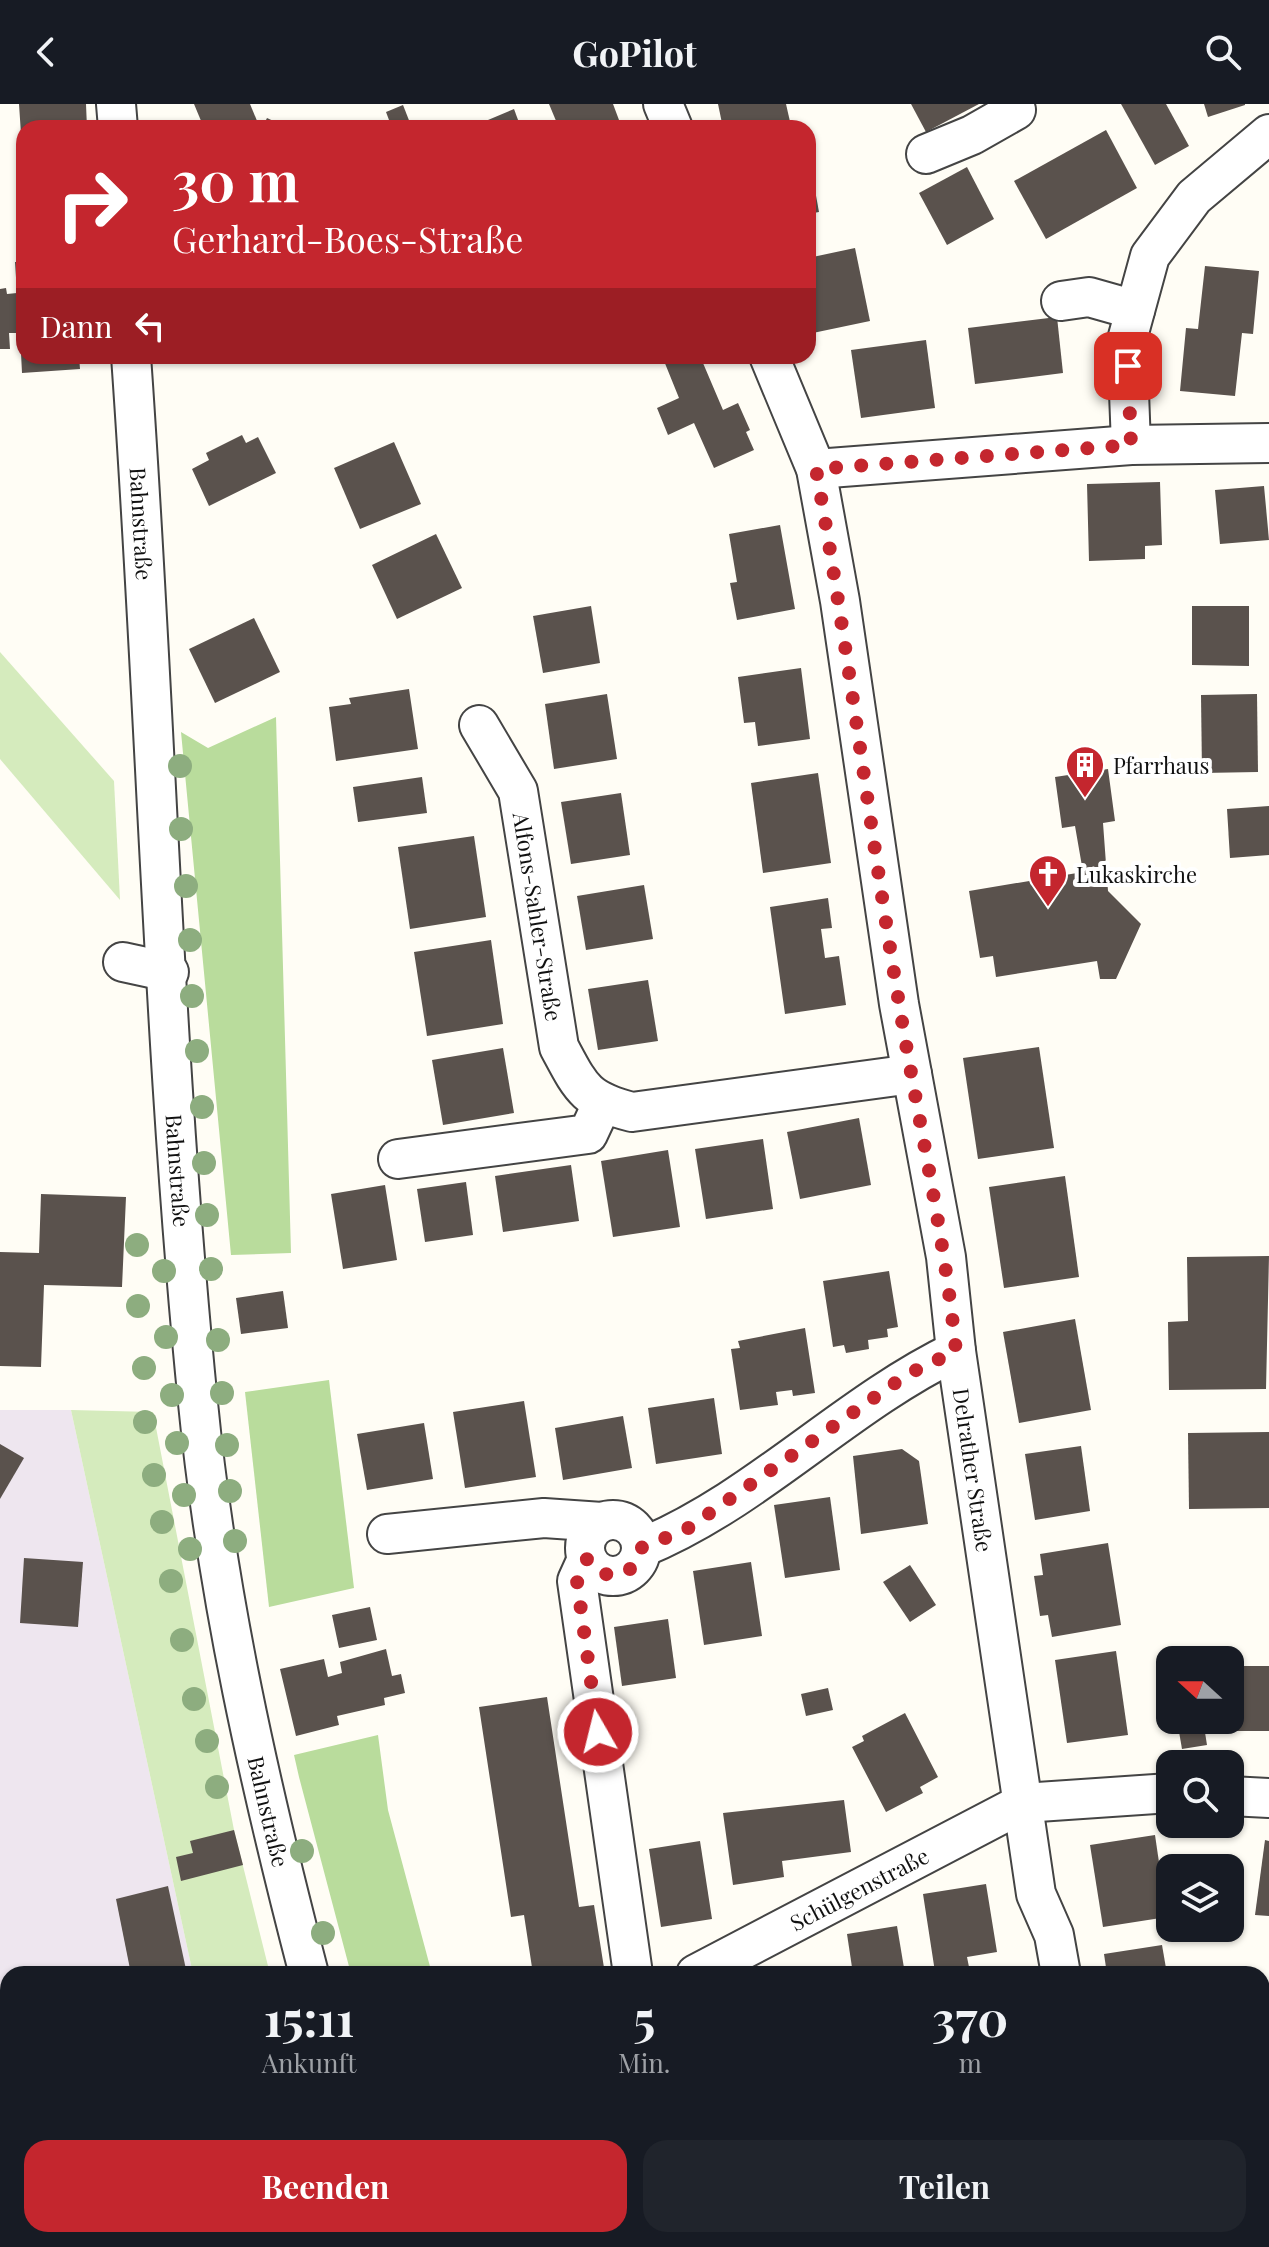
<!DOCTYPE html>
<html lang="de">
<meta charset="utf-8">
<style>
:root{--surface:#171b24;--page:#20242c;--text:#f1f3f6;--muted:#9ea1a6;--accent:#c4262e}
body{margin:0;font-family:"Playfair Display",serif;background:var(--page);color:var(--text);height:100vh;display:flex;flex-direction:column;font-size:30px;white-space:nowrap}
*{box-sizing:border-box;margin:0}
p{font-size:26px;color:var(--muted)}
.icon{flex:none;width:44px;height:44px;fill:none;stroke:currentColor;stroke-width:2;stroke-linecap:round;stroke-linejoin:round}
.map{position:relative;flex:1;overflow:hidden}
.details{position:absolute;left:0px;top:1862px;width:1270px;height:282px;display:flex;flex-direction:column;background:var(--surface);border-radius:24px 24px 0 0;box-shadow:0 2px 6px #0004}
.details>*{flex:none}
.top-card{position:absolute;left:16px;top:16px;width:800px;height:244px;border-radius:24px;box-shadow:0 2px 6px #0004;background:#c4262e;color:#fff;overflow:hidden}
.needle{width:52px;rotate:291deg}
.controls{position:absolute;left:1156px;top:1542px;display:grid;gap:16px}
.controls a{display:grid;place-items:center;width:88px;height:88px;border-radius:16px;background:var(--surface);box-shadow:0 2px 6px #0004;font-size:40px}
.pin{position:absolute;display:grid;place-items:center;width:68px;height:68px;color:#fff;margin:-34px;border-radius:16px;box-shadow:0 4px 12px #0006}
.me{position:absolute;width:88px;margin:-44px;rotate:352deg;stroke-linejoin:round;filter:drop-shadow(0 0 6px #0008)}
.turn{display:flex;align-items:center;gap:28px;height:168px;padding:0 24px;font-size:36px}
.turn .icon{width:104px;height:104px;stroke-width:2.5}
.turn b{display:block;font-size:56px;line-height:68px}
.then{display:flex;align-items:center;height:76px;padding:0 24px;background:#0003;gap:16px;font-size:30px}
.eta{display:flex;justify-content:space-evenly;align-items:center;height:136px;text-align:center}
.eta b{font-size:48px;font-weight:700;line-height:56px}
.button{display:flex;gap:16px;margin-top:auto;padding:16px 24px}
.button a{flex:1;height:92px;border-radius:24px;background:var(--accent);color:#fff;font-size:32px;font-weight:700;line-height:92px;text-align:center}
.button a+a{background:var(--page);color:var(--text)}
header{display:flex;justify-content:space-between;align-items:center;height:104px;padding:0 24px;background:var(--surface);font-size:36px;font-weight:700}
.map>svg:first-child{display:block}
.industrial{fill:#eee6ef}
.green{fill:#d5ebbd}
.forest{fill:#b9dc9c}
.building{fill:#5a524d}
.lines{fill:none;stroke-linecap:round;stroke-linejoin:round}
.minor-casing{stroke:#444;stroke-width:42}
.minor{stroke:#fff;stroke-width:38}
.tree{fill:#8dad7f}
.route{stroke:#c4262e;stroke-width:14;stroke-dasharray:0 25.2}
.labels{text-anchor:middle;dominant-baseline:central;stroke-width:8;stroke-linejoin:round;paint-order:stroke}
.street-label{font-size:22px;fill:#111;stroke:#fff}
.poi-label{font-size:22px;fill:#111;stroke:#fff;text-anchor:start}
</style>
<header><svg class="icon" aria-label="back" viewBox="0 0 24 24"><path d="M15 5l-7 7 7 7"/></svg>GoPilot<svg class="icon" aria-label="search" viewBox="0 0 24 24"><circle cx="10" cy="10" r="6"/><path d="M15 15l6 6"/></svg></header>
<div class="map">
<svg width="1269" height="2143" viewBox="0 0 1269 2143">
<rect width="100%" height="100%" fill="#fffdf5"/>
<path class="industrial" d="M0,1306H71L193,1870H8V2136H251L252,2143H0Z"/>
<g class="green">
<path d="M0,548L114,677L120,796L0,655Z"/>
<path d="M71,1306L153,1308L234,1726L270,1870H193Z"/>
<path d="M251,2136H335L337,2143H252Z"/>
</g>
<g class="forest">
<path d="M276,613L291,1149L231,1151L181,628L208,644Z"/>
<path d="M329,1276L354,1484L269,1503L245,1288Z"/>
<path d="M378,1631L388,1706L432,1870H351L299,1673L294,1651Z"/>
<path d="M422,2136H502L504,2143H424Z"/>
</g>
<g class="building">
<path d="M19,0H86L87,24H24L22,45Z"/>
<path d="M194,0H250L260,24H204Z"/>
<path d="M549,0H613L622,24H559Z"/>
<path d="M718,0H786L791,22L723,24Z"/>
<path d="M911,0H979L926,28Z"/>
<path d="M1121,0H1166L1189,42L1155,61Z"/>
<path d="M1204,0H1245V1L1208,13Z"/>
<path d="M403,1L412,24H392L386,8Z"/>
<path d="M514,5L521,24H469Z"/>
<path d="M267,14L282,21L262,24Z"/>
<path d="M1106,26L1137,84L1046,135L1014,77Z"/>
<path d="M967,63L994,115L947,141L919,89Z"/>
<path d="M808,64H811L819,108L808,110Z"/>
<path d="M855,144L870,217L808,230V154Z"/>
<path d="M15,158H24V252H79L80,265L22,269L20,229H9L10,245H0V185L6,184L7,190L17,189Z"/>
<path d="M1205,162L1259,167L1253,230L1242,229L1235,292L1180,287L1186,224L1198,225Z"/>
<path d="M1057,213L1063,269L975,280L968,224Z"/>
<path d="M926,236L935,304L861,314L851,246Z"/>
<path d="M233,252H266L267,258L233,260Z"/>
<path d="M662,252H700L723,306L738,299L750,326L746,328L754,346L714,364L694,319L668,331L657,304L679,294Z"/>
<path d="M242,331L246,339L258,333L276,369L209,402L192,365L209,356L206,349Z"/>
<path d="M394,338L421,400L360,425L334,364Z"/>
<path d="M1160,378L1162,441L1145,442V455L1089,457L1087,380Z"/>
<path d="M1264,382L1269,436L1220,440L1215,386Z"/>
<path d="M780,421L795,505L737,516L730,479L737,478L729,430Z"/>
<path d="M436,430L462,484L397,515L372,461Z"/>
<path d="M591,502L600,559L543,569L533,512Z"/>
<path d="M1192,502H1249V562L1192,561Z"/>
<path d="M254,514L280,568L215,599L189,545Z"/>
<path d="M801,564L810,635L758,642L755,618L744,619L738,573Z"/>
<path d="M409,585L418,645L336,657L329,603L351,600L349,594Z"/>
<path d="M607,590L617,655L554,665L545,600Z"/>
<path d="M1257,590L1258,668L1202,669L1201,591Z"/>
<path d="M1108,665L1115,717L1103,719L1108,787L1141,820L1116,875H1100L1097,857L996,873L993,852L980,854L969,787L1083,768L1075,722L1062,724L1055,673Z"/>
<path d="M818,669L831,759L763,769L751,679Z"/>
<path d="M422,673L427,709L358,718L353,683Z"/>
<path d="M621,689L630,751L571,760L561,698Z"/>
<path d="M1269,702V751L1230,754L1227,705Z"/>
<path d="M474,732L486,813L410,825L398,743Z"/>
<path d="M644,781L653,835L586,846L577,792Z"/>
<path d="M828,794L832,824L821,825L825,854L839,852L846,901L785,910L770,803Z"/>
<path d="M491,836L503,920L427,932L414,848Z"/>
<path d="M648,876L658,937L598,946L588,885Z"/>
<path d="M1039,943L1054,1044L978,1055L963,954Z"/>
<path d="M503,944L514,1009L443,1021L432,956Z"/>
<path d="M859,1014L871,1081L800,1095L787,1028Z"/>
<path d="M763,1035L773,1105L706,1115L695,1045Z"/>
<path d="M668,1046L680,1123L613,1133L601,1057Z"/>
<path d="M571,1061L579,1117L503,1128L495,1072Z"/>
<path d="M1065,1072L1079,1173L1004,1184L989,1083Z"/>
<path d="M466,1078L473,1131L425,1138L417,1085Z"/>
<path d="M385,1081L397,1156L343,1165L331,1090Z"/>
<path d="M41,1090L126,1093L122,1183L44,1181L41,1263L0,1262V1148L39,1149Z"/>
<path d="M1269,1152L1266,1285L1169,1286L1168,1218L1188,1217L1187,1153Z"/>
<path d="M889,1167L898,1223L887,1225L888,1233L868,1236L869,1245L846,1249L844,1241L833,1243L823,1177Z"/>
<path d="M283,1187L288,1224L241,1230L236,1194Z"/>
<path d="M1075,1215L1091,1306L1019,1319L1003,1228Z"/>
<path d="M805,1224L815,1289L793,1292L792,1286L776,1288L778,1301L740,1306L731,1245L740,1244L738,1237Z"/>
<path d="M714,1294L722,1350L656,1360L648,1304Z"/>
<path d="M524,1297L536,1373L465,1384L453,1308Z"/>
<path d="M623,1312L632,1364L563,1376L555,1324Z"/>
<path d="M424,1319L433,1375L367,1386L357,1330Z"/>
<path d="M1269,1328V1404L1189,1405L1188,1329Z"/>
<path d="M0,1340L24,1354L0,1395Z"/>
<path d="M1081,1342L1090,1407L1035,1416L1025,1350Z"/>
<path d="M902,1345L919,1357L928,1420L861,1430L853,1352Z"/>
<path d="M830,1393L840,1466L785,1474L774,1401Z"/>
<path d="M1108,1439L1121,1521L1052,1533L1048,1511L1040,1512L1034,1472L1043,1471L1040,1450Z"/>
<path d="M24,1454L83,1458L78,1523L20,1519Z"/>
<path d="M751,1458L762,1532L704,1541L693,1467Z"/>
<path d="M910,1461L936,1501L910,1518L883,1478Z"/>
<path d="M370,1503L377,1536L339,1544L332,1511Z"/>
<path d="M668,1515L676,1574L622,1582L614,1523Z"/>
<path d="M386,1545L392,1572L401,1570L405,1589L384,1594L385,1601L337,1612L339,1621L296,1632L280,1565L324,1555L328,1573L342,1569L340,1558Z"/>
<path d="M1116,1547L1128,1631L1067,1639L1055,1556Z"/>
<path d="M1230,1562H1269V1627H1229Z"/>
<path d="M828,1584L833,1606L806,1612L801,1590Z"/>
<path d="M547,1593L579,1803L594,1801L605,1870H533L524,1811L511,1813L479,1603Z"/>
<path d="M905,1609L938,1673L920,1683L923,1689L886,1708L852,1643L864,1637L862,1632Z"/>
<path d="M1177,1616H1203L1207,1641L1182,1645Z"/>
<path d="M844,1696L851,1748L782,1757L784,1773L733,1781L723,1709Z"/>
<path d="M234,1726L243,1761L181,1777L176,1753L193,1749L190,1737Z"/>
<path d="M1155,1731L1167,1813L1103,1823L1090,1741Z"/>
<path d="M1265,1736L1269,1737V1812L1255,1811Z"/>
<path d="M700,1737L712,1815L661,1823L649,1745Z"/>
<path d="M986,1780L997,1848L967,1853L969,1863L935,1868L923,1790Z"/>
<path d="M168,1782L187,1870H131L116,1795Z"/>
<path d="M897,1822L905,1870H853L847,1830Z"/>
<path d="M1162,1841L1167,1870H1107L1104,1850Z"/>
<path d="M827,1864L828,1870H798V1868Z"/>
<path d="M119,2136H245L246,2143H120Z"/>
<path d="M513,2136H599V2137L575,2143H515Z"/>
<path d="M767,2136H1006V2137L984,2143H744Z"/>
<path d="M1147,2136H1227L1228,2143H1148Z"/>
</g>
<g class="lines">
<defs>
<g id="minor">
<path d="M116,0L118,24"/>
<path d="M663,0L673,24"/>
<path d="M926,50L972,31L1016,6L1013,0"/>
<path d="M1061,197L1089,193L1135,206"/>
<path id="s1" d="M131,252C156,601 163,951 198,1299C217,1493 260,1682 309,1870"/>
<path id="s2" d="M769,252L816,365L840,497L899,900L946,1153L956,1247L1036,1790L1054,1831L1061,1870"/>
<path d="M1131,341L1127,236L1150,152L1194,93L1269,30"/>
<path d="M816,365L1131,341L1269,339"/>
<path id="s3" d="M479,621L518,687L559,943C581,984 585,996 632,1008L912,970"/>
<path d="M123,858L169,868"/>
<path d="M398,1055L588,1030L602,1000"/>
<circle cx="613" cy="1444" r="28"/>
<path d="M387,1430L544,1414L602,1418"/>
<path d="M641,1444C756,1397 844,1301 956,1247"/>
<path d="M587,1455L577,1477L633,1870"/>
<path d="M1230,1692L1269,1694"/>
<path id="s4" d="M696,1870L1023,1699L1170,1689"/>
<path d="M0,2080L8,2075"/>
<path d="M379,2136L381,2143"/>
<path d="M1092,2136L1093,2143"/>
<path d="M597,2143L629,2136"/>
</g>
</defs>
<use href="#minor" class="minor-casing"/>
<use href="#minor" class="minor"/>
</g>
<g class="tree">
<circle cx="180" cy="662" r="12"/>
<circle cx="181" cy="725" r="12"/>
<circle cx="186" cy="782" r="12"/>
<circle cx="190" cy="836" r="12"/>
<circle cx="192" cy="892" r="12"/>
<circle cx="197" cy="947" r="12"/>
<circle cx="202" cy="1003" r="12"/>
<circle cx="204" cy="1059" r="12"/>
<circle cx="207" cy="1111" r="12"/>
<circle cx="137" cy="1141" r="12"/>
<circle cx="211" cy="1165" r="12"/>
<circle cx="164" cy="1167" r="12"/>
<circle cx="138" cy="1202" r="12"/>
<circle cx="166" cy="1233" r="12"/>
<circle cx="218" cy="1236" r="12"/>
<circle cx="144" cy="1264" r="12"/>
<circle cx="222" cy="1289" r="12"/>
<circle cx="172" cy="1291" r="12"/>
<circle cx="145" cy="1318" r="12"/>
<circle cx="177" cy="1339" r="12"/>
<circle cx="227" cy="1341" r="12"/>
<circle cx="154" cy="1371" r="12"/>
<circle cx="230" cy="1387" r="12"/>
<circle cx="184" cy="1391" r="12"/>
<circle cx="162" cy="1418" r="12"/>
<circle cx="235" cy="1437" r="12"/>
<circle cx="190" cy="1445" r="12"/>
<circle cx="171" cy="1477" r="12"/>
<circle cx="182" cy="1536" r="12"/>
<circle cx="194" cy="1595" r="12"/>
<circle cx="207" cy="1637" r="12"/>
<circle cx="217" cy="1683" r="12"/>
<circle cx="302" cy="1747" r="12"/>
<circle cx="323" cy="1829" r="12"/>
</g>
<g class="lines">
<path class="route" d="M598,1628L577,1477L587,1455C603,1481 637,1474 641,1444L687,1425L908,1270L956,1247C944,1129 918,1016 899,899C869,721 848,542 816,365L1131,341L1128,262"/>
</g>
<defs>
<symbol id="building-pin" viewBox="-11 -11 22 30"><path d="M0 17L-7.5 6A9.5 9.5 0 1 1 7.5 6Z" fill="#c4262e" stroke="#fff"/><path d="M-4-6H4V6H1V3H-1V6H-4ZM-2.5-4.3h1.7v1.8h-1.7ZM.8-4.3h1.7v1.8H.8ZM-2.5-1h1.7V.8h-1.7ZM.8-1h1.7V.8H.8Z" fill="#fff"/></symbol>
<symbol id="church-pin" viewBox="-11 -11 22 30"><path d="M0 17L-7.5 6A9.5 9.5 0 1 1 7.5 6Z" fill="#c4262e" stroke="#fff"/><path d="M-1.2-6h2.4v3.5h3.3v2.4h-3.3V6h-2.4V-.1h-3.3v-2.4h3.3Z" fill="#fff"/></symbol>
</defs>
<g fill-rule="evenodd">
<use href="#building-pin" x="1063" y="639" width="44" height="60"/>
<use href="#church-pin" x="1026" y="748" width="44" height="60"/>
</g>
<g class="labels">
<g class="street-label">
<text stroke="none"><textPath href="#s1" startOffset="168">Bahnstraße</textPath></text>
<text stroke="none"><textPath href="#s3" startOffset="204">Alfons-Sahler-Straße</textPath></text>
<text stroke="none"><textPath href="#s1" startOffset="816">Bahnstraße</textPath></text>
<text stroke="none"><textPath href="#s2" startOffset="1136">Delrather Straße</textPath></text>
<text stroke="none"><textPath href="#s1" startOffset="1464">Bahnstraße</textPath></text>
<text stroke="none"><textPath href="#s4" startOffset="184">Schülgenstraße</textPath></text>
</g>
<g class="poi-label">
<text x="1113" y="661">Pfarrhaus</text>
<text x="1076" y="770">Lukaskirche</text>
</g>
</g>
</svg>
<div class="controls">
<a><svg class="needle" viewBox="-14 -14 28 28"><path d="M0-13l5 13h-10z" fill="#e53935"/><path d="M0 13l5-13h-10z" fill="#9ea1a6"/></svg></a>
<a><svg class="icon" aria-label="search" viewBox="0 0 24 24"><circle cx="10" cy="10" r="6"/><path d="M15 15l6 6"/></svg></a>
<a><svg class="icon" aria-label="layers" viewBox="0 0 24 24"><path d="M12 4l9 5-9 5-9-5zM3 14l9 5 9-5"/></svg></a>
</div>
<div class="pin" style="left:1128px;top:262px;background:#d93025"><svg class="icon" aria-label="arrive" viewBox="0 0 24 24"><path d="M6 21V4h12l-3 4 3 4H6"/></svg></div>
<svg class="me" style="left:598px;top:1628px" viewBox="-20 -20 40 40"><circle r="17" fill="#c4262e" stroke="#fff" stroke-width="3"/><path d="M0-11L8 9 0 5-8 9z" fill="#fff"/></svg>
<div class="top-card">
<div class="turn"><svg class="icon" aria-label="right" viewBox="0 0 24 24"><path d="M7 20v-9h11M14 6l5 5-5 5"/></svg><div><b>30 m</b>Gerhard-Boes-Straße</div></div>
<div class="then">Dann<svg class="icon" aria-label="left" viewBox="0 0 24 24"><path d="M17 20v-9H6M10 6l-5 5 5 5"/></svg></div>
</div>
<section class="details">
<div class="eta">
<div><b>15:11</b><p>Ankunft</p></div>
<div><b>5</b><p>Min.</p></div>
<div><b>370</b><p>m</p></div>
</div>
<div class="button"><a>Beenden</a><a>Teilen</a></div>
</section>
</div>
